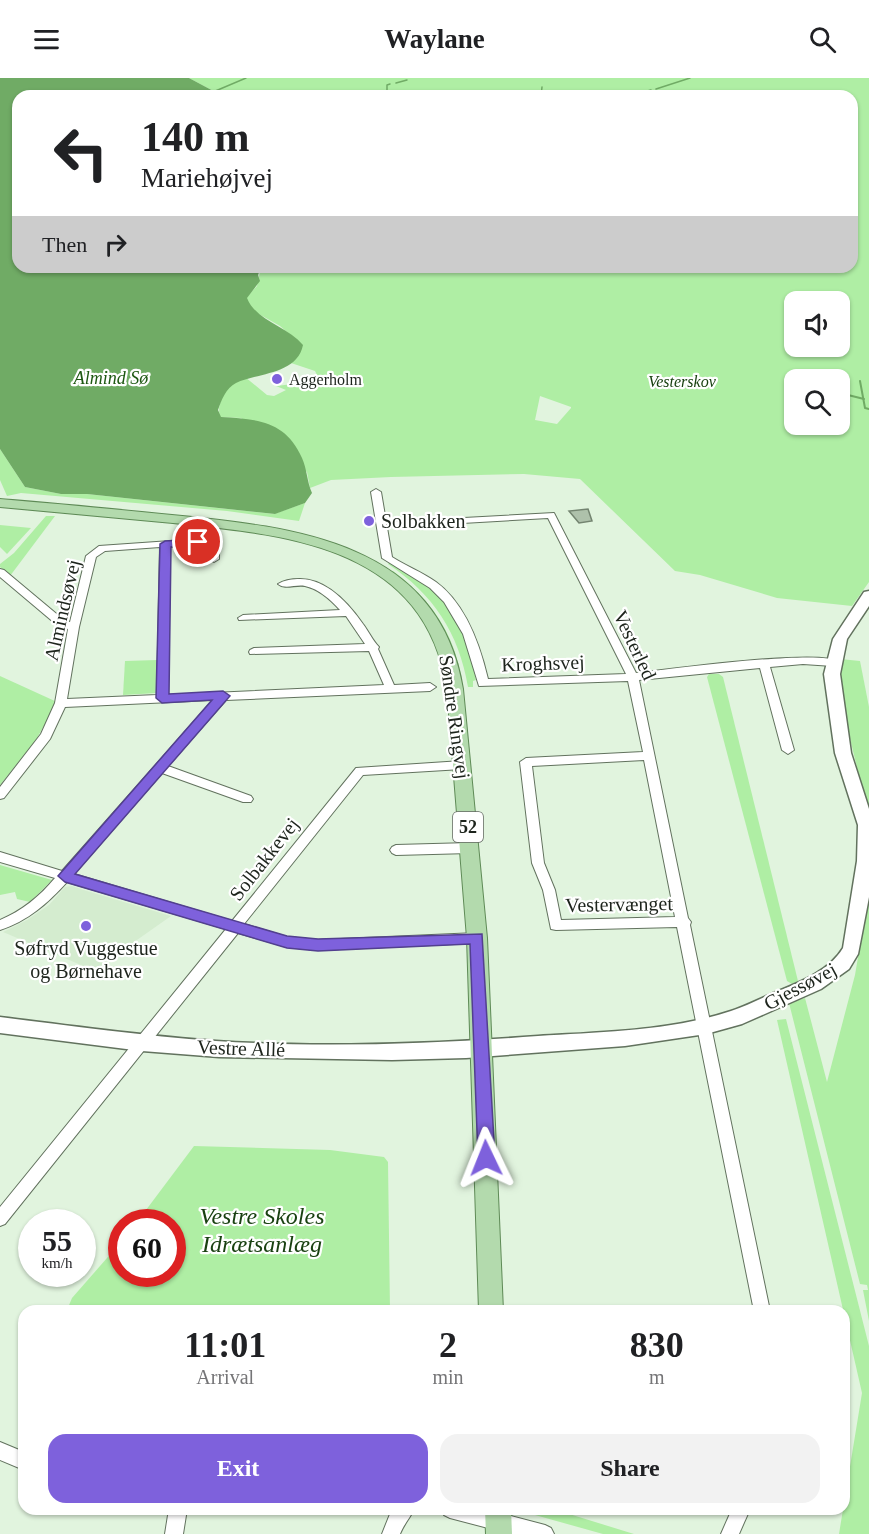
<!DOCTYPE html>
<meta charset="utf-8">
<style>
:root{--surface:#fff;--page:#f2f2f2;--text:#202124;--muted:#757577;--accent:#7e61dc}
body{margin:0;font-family:Georgia,serif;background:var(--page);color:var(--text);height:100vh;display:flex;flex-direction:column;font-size:22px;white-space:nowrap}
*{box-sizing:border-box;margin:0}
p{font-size:20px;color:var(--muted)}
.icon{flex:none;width:33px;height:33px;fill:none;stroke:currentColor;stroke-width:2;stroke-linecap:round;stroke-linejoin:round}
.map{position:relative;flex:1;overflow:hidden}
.panel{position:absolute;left:18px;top:1227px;width:832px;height:210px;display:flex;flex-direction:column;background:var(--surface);border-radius:18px;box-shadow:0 2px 4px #0004}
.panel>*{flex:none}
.banner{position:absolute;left:12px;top:12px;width:846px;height:183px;border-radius:18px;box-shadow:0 2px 4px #0004;background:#fff;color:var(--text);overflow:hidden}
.controls{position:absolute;left:784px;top:213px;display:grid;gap:12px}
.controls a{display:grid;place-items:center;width:66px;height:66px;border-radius:12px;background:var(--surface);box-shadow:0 2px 4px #0004;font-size:30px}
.speed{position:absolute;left:18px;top:1131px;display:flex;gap:12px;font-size:30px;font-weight:700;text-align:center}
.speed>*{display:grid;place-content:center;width:78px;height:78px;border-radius:50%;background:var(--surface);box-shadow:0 2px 4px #0004;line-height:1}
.speed small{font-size:15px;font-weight:400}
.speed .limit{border:9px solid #d22;background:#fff;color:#111}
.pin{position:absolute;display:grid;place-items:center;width:51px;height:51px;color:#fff;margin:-26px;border:3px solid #fff;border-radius:50%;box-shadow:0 2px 6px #0007}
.me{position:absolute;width:66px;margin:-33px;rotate:358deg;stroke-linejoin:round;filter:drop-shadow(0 0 4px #0008)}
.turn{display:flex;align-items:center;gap:21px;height:126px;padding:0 30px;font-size:27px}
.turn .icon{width:78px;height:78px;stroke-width:2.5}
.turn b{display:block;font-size:42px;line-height:51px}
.then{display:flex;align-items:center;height:57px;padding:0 30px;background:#0003;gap:12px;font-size:22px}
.eta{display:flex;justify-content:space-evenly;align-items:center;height:102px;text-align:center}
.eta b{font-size:36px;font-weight:600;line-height:42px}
.cta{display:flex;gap:12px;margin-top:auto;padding:12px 30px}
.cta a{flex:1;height:69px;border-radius:18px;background:var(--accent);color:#fff;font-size:24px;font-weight:600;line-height:69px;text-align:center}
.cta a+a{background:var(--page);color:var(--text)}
header{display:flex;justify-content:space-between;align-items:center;height:78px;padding:0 30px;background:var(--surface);font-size:27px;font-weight:600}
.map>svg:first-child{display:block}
.built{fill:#d4eccf}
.green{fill:#afeea4;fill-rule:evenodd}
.water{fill:#70ab65}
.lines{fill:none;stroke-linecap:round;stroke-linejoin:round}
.stream-far1{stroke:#70ab65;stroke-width:1.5}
.stream{stroke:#70ab65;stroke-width:2}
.building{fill:#aec1ab;stroke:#738470;stroke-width:1.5}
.street-casing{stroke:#62725e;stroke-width:2}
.secondary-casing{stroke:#62725e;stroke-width:3}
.primary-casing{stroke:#5e8a56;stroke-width:2}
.street{fill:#fff;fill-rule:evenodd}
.secondary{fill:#fff;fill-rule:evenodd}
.primary{fill:#b3daad;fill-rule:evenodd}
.route{fill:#7e61dc;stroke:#523f8f;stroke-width:1.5}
.poi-dot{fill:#7e61dc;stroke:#fff;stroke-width:2}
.labels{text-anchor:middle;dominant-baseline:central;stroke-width:4.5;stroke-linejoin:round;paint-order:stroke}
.far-poi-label{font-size:16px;fill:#1d241c;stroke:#fff;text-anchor:start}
.far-park-label{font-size:16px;font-style:italic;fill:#194111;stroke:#fff}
.far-water-label{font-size:18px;font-style:italic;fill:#1d5811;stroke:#fff}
.shield{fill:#fff;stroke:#616660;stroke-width:1.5}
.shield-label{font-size:18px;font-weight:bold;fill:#1d241c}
.poi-label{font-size:20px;fill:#1d241c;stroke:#fff;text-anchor:start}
.street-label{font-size:20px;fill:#1d241c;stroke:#fff}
.near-park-label{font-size:24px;font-style:italic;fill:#194111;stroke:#fff}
</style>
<header><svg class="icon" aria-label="menu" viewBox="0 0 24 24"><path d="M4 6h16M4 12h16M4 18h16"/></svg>Waylane<svg class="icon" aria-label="search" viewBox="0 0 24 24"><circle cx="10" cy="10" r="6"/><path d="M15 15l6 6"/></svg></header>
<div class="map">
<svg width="869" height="1456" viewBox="0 0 869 1456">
<rect width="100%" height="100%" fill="#e1f4de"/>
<path class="built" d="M72,808L87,813L171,838L100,888L88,890L3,854L27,842L49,827L65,809Z"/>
<g class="green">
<path d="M189,0H869V504L852,528L777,520L700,497L675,493L580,401L524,396L391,399L331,402L310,410L307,394L241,340L220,339C215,323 231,306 239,294L267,317L274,318L286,312L276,308L293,306L302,298L311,303L317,297L315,293L291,285L302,267L280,248L252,232L246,220L257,208L261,189H852V18H244L219,16ZM795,224H840V268H795ZM795,302H840V346H795ZM540,318L571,329V330L557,346L535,342Z"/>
<path d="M0,371L25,409L61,416H87L274,436L305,425L299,443L227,433L21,415L7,418L0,402Z"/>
<path d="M46,438H55L10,498L0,489V486L14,475Z"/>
<path d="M0,447L31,450L7,476L0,469Z"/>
<path d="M390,484C402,492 416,498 427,507C457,528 469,568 476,602L473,603V609H468C459,555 433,516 388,486Z"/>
<path d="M393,493C431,521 454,555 462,602L459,601C449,550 428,527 391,494Z"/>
<path d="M840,581L860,583L869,629V739L839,615Z"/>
<path d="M157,582V615L123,617L125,583Z"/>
<path d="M709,596H719L723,599L798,903L792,906L787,903L707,599Z"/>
<path d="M0,598L57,624L36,662L0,707Z"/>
<path d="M0,787L52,802L30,824L17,821L15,814L0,817Z"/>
<path d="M869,814V1243L863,1212H868L867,1207L860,1206L789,925L805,920L827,1004L855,897Z"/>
<path d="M786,941L869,1268V1456H839L862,1315L777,942Z"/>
<path d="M194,1068L330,1072L384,1079L388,1084L390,1233L67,1232L72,1220L121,1164L122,1196H172V1144H137Z"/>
<path d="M538,1431H553L634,1456H603L535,1437Z"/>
</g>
<path class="water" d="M0,0H189L219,16L244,18H18V189H261L258,197L260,203L247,220C256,243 287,248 303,267C297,297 256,295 236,305C226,310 221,323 218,332L221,339C257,341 286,343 302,380C307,391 307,404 312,415L305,425L275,436L87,416H61L25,409L0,371Z"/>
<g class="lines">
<g class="stream-far1">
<path d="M396,5L407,2"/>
<path d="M656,11L690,0"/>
<path d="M213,14L246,0"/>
<path d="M288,14L315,18"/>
<path d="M365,15L387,16V7L390,6"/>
<path d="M337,18L362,15"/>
<path d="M541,18L542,9"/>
<path d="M629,18L651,12"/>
</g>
<g class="stream">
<path d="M860,303L865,330L869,331"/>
<path d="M840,315L864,321"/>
</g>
</g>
<path class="building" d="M588,431L592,443L579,445L569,433Z"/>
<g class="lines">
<defs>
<g id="street">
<path d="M376,411L381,414L392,479C406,488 422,494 436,504C466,526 480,567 488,601L626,596L548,440L393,449L390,448V444L554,435L636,595C666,592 824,570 838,584L833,588L803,586L770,589L794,672L788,676L782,672L760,590L639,602L688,840L691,844L690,847L770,1233H754L677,849L556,852L551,851L543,812L532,785L520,684L526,680L643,674L628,603L479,608L463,556L444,524L430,510L382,480L371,414ZM644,682L675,839L561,842L555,812L544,785L532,688Z"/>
<path d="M214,460L219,463V481L214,484L209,481V466L170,469L168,617L384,607L369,573L250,576L249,574L250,572L254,570L365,566L346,538L239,542L238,540L243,537L340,532C331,522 319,511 305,508C296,506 285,512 278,506C284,502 293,501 300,501C327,501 349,526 363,546C369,554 373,563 379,569L378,571L394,607L430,605L436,609L430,613L226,622L168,688L251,718L253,721L251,724H243L162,695L74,796L232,843L356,690L462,683L468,687L462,691L363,697L244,846L287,859L318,862L477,855L482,856L484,860L482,864L477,865L318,872L287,869L238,855L5,1146L0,1148V1129L226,851L67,804C48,825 28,843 0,852V842C22,833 40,818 55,800L0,784V774L62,793L213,622L65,629L50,661L4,720L0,721V709L41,656L55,625L68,551L57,547L0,499V491L4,492L65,543L70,544L86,478L99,468ZM160,469L157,617L67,621L79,549L96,479L105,473Z"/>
<path d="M470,765L474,767L476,770L474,773L470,775L396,777L392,775L390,772L392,769L396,767Z"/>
<path d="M0,1364L24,1374V1392L0,1382Z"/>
<path d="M169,1431H187L183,1456H165Z"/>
<path d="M392,1431H414C410,1440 404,1446 400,1456H382Z"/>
<path d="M441,1431H484L545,1447L551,1450L554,1456H511L450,1440L444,1437Z"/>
<path d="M732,1431H750L739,1456H721Z"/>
</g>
<path id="secondary" d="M869,513V528L847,561L840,596L851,675L869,731V819L858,876L849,891L821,911L742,946L706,956L625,968L466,980L392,982L219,979L142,973L0,955V939C72,948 144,958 216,963C323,970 431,966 538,958C600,954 671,953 731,933C746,928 761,920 776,914C801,904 829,893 843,870L857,783L858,747L835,675L824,596L833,561L864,514Z"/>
<g id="primary">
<path d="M0,421C57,426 115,431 172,437C295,449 439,464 463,611L487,860L503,1233H479L467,860L447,611C425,469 290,457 173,445C115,440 58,434 0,429Z"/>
<path d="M485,1431H511L512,1456H486Z"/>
</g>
</defs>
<use href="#street" class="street-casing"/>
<use href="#secondary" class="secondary-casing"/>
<use href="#primary" class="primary-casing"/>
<use href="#street" class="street"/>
<use href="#secondary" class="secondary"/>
<use href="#primary" class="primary"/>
</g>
<path class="route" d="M198,461L203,464L202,467L171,469L169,616L223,613L230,618L75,796L287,858L318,861L482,856L495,1080L492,1086L486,1088L480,1086L478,1080L470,866L318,873L287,870L65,804L58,798L212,622L162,625L156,620L160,466L165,463Z"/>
<g class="poi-dot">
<circle cx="277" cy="301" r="6"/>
<circle cx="369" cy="443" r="6"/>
<circle cx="86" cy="848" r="6"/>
</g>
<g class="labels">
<g class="far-poi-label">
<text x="289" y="301">Aggerholm</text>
</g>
<g class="far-park-label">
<text x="682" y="303">Vesterskov</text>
</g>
<g class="far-water-label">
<text x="111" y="300">Almind Sø</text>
</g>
<rect class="shield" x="453" y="734" width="30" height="30" rx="4.5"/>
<g class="shield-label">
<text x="468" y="749">52</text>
</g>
<g class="poi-label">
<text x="381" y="443">Solbakken</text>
<text x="86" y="870" text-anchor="middle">Søfryd Vuggestue<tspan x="86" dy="23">og Børnehave</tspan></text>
</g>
<g class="street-label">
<text transform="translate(62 532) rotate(-77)">Almindsøvej</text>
<text transform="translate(635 567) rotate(65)">Vesterled</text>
<text transform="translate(543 585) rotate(-2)">Kroghsvej</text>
<text transform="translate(455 639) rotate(82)">Søndre Ringvej</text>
<text transform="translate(264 781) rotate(-52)">Solbakkevej</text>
<text transform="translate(619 826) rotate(-1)">Vestervænget</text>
<text transform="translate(800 908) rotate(-28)">Gjessøvej</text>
<text transform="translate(241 970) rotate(2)">Vestre Allé</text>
</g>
<g class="near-park-label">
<text x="262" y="1138">Vestre Skoles<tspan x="262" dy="28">Idrætsanlæg</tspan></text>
</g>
</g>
</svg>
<div class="controls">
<a><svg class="icon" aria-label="sound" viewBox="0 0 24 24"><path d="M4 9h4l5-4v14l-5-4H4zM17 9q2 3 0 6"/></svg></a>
<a><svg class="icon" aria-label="search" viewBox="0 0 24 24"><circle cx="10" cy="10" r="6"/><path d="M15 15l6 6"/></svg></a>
</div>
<div class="speed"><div>55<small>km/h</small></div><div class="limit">60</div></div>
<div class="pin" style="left:198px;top:464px;background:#d93025"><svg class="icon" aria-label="arrive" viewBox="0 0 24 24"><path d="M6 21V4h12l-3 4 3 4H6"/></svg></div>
<svg class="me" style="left:486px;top:1080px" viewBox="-20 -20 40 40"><path d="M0-17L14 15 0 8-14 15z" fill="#7e61dc" stroke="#fff" stroke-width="4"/></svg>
<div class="banner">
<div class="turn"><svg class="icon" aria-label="left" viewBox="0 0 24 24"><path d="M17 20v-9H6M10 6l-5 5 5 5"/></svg><div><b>140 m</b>Mariehøjvej</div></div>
<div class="then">Then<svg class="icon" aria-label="right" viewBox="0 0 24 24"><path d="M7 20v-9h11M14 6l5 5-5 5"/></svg></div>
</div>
<section class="panel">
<div class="eta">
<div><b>11:01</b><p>Arrival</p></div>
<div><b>2</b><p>min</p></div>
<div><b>830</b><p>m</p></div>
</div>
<div class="cta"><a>Exit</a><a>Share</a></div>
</section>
</div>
